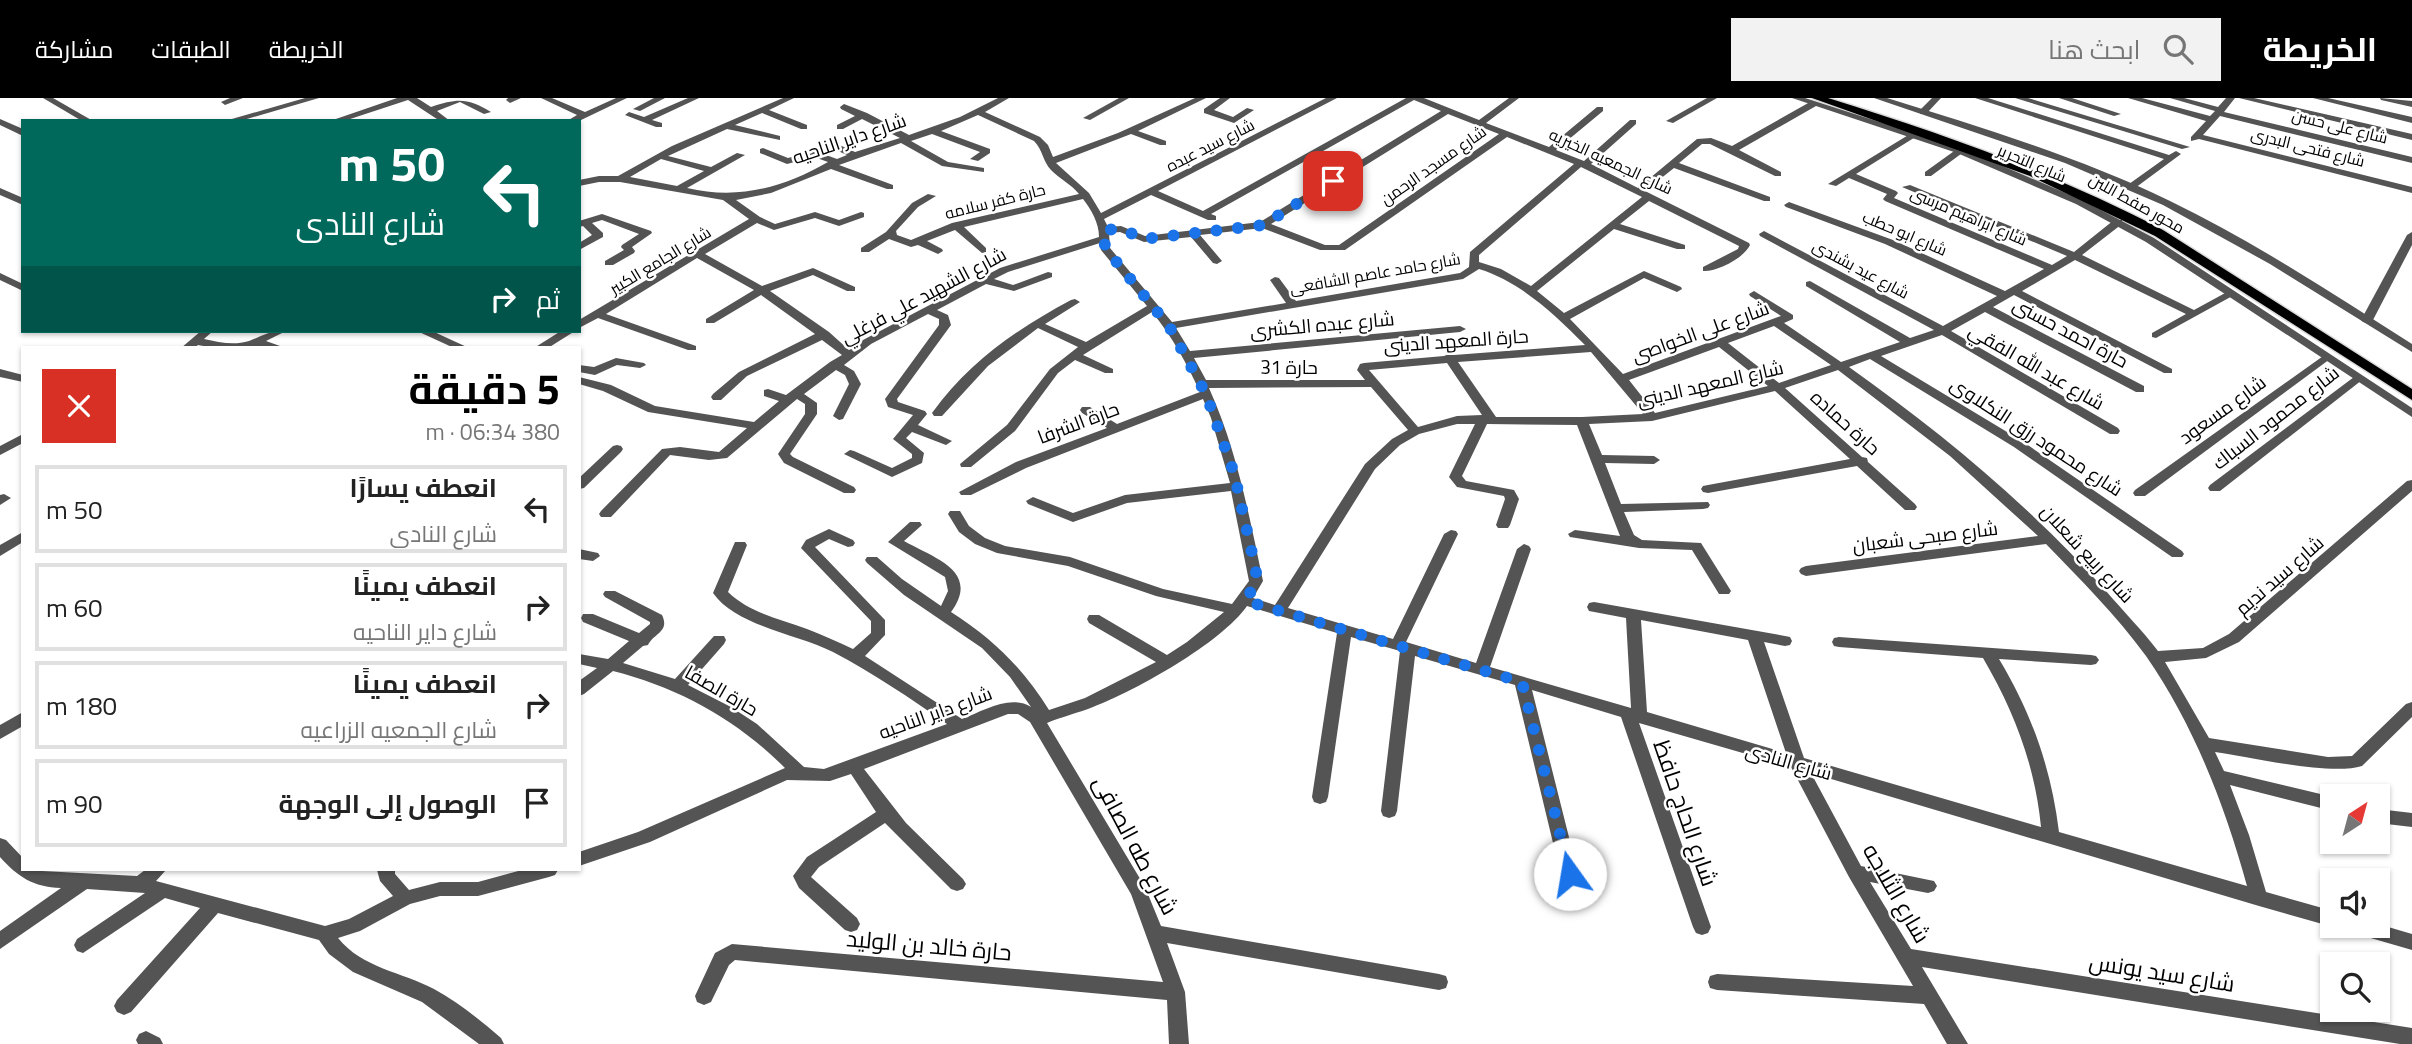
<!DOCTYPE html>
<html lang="ar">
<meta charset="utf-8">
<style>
:root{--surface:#fff;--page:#f2f2f2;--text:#222;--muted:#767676;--line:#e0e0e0;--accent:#000}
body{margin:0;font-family:"Titillium Web",Cairo,sans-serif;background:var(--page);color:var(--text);direction:rtl;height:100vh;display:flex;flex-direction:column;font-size:26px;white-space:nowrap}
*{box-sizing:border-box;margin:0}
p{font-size:23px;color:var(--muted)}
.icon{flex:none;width:38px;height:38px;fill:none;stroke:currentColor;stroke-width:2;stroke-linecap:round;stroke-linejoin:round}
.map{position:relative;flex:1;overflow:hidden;direction:ltr}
.sheet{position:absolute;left:21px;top:248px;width:560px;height:525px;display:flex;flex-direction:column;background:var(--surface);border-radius:0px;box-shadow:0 2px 5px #0004;direction:rtl}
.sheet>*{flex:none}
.top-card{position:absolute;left:21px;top:21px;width:560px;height:214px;border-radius:0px;box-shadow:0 2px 5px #0004;direction:rtl;background:#00695c;color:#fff;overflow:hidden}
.needle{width:46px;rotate:36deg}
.controls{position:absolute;left:2320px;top:686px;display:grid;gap:14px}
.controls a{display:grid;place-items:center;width:70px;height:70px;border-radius:0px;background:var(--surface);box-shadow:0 2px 5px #0004;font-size:35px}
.pin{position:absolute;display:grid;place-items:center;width:60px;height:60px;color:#fff;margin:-30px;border-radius:14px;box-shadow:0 4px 10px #0006}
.me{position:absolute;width:77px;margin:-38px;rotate:347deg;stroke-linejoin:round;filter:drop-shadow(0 0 5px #0008)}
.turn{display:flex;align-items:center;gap:24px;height:147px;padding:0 21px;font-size:32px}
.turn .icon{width:91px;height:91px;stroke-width:2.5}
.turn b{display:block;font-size:49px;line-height:60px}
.then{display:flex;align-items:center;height:66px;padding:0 21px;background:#0003;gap:14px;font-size:26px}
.round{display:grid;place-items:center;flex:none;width:74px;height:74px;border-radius:0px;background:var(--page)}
.headline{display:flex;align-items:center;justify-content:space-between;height:119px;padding:0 21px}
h1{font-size:42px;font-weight:700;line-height:52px;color:var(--accent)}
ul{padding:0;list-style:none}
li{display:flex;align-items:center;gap:21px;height:88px;margin:0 14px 10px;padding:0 7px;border:4px solid var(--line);border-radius:0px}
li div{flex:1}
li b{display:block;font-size:26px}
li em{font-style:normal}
header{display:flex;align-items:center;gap:42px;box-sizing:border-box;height:98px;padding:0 35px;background:var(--accent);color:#fff}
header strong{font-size:33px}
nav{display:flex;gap:38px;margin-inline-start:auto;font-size:24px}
.search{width:490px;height:63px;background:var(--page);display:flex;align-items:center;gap:18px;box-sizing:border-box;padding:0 24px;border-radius:0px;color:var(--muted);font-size:26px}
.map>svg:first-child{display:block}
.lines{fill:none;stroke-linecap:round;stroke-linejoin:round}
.primary-casing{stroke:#dbdbdb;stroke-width:3}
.minor{fill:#545454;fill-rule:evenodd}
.tertiary{fill:#545454;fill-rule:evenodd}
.primary{fill:#000;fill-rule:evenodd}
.route{stroke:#1a73e8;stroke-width:12;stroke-dasharray:0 21.6}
.labels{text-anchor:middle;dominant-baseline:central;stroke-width:5;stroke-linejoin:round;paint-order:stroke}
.far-street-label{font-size:16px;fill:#000;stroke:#fff}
.street-label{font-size:19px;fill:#000;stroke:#fff}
.near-street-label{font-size:23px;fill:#000;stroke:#fff}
</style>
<header>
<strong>الخريطة</strong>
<div class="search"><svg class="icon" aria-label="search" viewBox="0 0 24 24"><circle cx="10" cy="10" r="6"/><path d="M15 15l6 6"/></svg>ابحث هنا</div>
<nav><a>الخريطة</a><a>الطبقات</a><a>مشاركة</a></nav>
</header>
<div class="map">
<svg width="2412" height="946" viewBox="0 0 2412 946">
<rect width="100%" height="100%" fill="#fff"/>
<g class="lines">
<defs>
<path id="primary" d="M1812,0H1828C1944,36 2056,76 2163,132L2412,291V302L2155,138L2030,78Z"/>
</defs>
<use href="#primary" class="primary-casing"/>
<g class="minor">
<path d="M43,0H53L93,23H82Z"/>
<path d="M230,0H243L225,7L221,4Z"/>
<path d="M305,0H319L240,23H225Z"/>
<path d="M397,0H417L431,9C458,0 468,0 491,14L484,16L460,4L437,13L450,23H440L408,2L344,23H330Z"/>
<path d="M508,0H521L510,5L506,2Z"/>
<path d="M541,0H552L585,14L616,0H627L579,23H567L577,17Z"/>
<path d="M654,0H665L640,13L633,11Z"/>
<path d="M688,0H699L652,22L662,25V29H656L625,17L629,14L644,19Z"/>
<path d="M783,0H794L769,12L807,27V31H801L762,15L735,27L780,38V42L727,31L668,58L711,69L737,55L745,57L687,90C738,102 783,90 828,64L814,59L787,66L760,55V51L763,50L788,60L815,53L837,61L847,57L829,49V45H835L855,54L900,40L862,21L843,31H837V27L855,18L841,11L840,9L844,6L867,15L909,37L960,19L998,0H1009L985,14L1040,39L1048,47L1053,59L1118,35L1195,0H1206L1138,33L1166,43V47H1160L1131,36L1056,65L1089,95L1101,115L1326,0H1337L1158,93L1203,113L1406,0H1424L1479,22L1509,0H1519L1486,25L1549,49L1597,9H1603V13L1556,52L1584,63L1630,22H1636V26L1591,66L1638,90L1697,41L1711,40L1732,48L1810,4H1816V8L1739,52L1781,74V78H1775L1710,46H1702L1679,65L1770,99V103H1764L1674,70L1645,93L1749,145L1750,147C1744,160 1717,174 1703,173V169L1738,151L1739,148L1649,103L1620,126L1685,147V151H1677L1614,131L1537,193L1564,215L1644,173L1681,189L1682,191L1677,194L1644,180L1570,221L1623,276L1781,218L1750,198L1749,196L1754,193L1793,217V221L1784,225L1841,264L1900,244L1806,188V184L1810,183L1910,240L1934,232L1760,138L1759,136L1764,133L1943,228L1997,198L1885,146L1786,109L1784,107L1789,104L1893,142L2005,193L2044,171L1885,103L1883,101L1887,96L1849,80L1836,88L1828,86L1910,36L1917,38L1856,76L1896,93L1898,95L1894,100L2052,167L2067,158L1902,89L1910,87L2074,154L2114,122H2122V126L2082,157L2194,212L2227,194H2235L2236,196L2156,240L2152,239V235L2186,216L2075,162L2022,193L2172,271V275H2164L2014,197L1993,209L2144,288V294H2136L1985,214L1951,233L2118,330L2120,333L2118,336H2110L1942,237L1881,258L2022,343L2182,453L2184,456L2182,459H2172L2014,349L1870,261L1849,269C1942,335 2030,408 2106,493C2123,513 2142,532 2158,553L2203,550L2229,536L2407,383L2412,382V393L2239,544L2206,560L2165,564L2209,640L2328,659L2352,658L2406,606L2412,604V619L2362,668C2331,678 2250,659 2215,654L2224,673L2333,699V713L2230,687L2249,737L2266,794L2333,813V828H2336L2333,829L2259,808L1811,675L1861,768L1934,783L1937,788L1934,793L1928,795L1870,784L1911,851L2412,930V946H2400L1922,869L1968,946H1947L1924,906L1717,892L1710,890L1708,884L1710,878L1717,876L1913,888L1849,779L1791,669L1639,625L1711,829L1708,835L1702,837L1696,835L1693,829L1621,619L1532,592L1585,803L1582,808L1576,811L1570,808L1567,803L1515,587L1415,558L1397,713L1395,718L1389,720L1383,718L1381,713L1400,553L1351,539L1328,699L1326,704L1320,706L1314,704L1312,699L1337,535L1247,508C1221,545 1137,592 1093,609C1078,615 1061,619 1047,625L1145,789L1161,828L1439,876L1446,878L1448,884L1446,890L1439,892L1167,845L1185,894L1189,946H1169L1167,902L735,862L729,867L711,904L704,907L697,904L695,898L715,855L732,846L1163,884L1131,796L1030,624L1018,616H1008L864,671L906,725L963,781L966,786L963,791L957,793L951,791L885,725L819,769L811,779L857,820L860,826L857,832L851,834L845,832L799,790L793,778L807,759L876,714L851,676L830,683L787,682L650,744L579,768V754L638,734L785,670C736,621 679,590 613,573L584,596L579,598V583L597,570L579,566V556L608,561L629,543L583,524L581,520L583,516H593L639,535L650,526V524L605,499L603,496L605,493H615L662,517C670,534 654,535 648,547L643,548L623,565L675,581L714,538H724L726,542L724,546L688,587L731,609L757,626L804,669L824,671L947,626C910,600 873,575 833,554C797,536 736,528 713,495L735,444H745L747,447L728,494C750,515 779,521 807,531C823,537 838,544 853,551L871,535V523L801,450L806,442L829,431L853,442L855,445L853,448L848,449L829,441L815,449L885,522V537L865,558L962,621C983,613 1010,596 1031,609L1010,579L982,550L904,497L867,465L865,462L867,459H877L902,481L941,508L948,493L945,479L888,444L910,424H920L922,427L904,443C934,460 981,473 951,514C992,540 1023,570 1049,612L1085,600L1156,564L1089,525L1087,521L1089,517H1099L1167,557L1187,544L1224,514L1156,498L1068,468L997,455L975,446L959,434L948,416L950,413H960L969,428L985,440L1005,448L1070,459L1163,491L1232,506L1249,483L1231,393L1127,405L1073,424L1028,406L1026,403L1033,399L1073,415L1125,397L1230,385L1211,320L1203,301L1026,370L971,397H961L959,394L1016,364L1107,330L1082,315L1080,312L1082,309H1090L1117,326L1200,294C1187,266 1172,238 1152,214L1083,257L1113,271V275H1105L1075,262L1058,275L1015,333L971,369H961L960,366L1007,327L1050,271L1078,249L1038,230L988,268L942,318H934L932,315C970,263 1017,231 1071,202L1075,201L1080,204L1045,226L1086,244L1147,208L1101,152L1100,145L1008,174L994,181L1013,187L1048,174L1052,175V179L1014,193L986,186L937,212L948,217L951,227L897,301L898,304L925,313L927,316L918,327L952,343L946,347L912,334L906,340L924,355L922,365L892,379L844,356L850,352L854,353L892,370L912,360V356L893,341L913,317L888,309L885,301L939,227V221L928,216L871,246L844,267L854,273L861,286L843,321L839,322L833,318L849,286L845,277L836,272L804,296L817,305V316L790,356L793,359L854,389L856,392L854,395H844L784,365L778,356L805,316V306L797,301L727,360L709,362L670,357L611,419H601L599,416L601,413L662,351L680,349L719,354L747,330L648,314L603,293L579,286V279L611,287L655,308L754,324L779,303L764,298V292L768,291L786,297L830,264L842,257L822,242L747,278L721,302H713L711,299L713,296L739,274L815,236L761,197L714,225H706V221L754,192L697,160L606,216L696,248V252H688L598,220L579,230V222L749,121L723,102L620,84H599L579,88V82L599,78H618L672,48ZM1414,2L1441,13L1260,124L1145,138L1121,128L1108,129L1104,121L1151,97L1208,122H1216V118L1211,116ZM1448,16L1499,36L1339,147H1325L1271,126ZM978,17L1034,43C1043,52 1043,64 1051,72C1060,81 1071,86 1079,96L952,125L911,142L897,137L896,133L918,109L936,98L928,96L912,105L886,134L861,150V154H869L889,141L911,149L918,147L938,156L943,153L942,151L927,143L955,132L982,155L986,154V150L964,129L1083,101C1091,111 1099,125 1099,139L1000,170L863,242L849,252L829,234L770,193L813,177L847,193H855V189L813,170L762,188L705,156L757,125L774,132L815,120L839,128L864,119V115L861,114L839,122L815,114L775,126L760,119L736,102L771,95L831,71L887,91H893V87L839,67L901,45L942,68L984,74V70L948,64L911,43L932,36L980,54L970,61L978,63L990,55V51L941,33ZM1507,39L1574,66L1470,154L1469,169L1460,175L1296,203L1279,180L1275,179L1270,182L1286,205L1172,224L1110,150L1109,135L1120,134L1144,144L1191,139L1213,165L1217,166L1222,163L1200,137L1262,130L1320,152H1345ZM661,61L704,73L677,88L630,79ZM1581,69L1642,99L1531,188L1501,171L1479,164V157ZM1479,171C1521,184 1554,216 1585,247L1454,257L1449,256L1444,258L1364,265L1360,266L1357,272L1365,282H1206L1194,260L1460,234L1466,231L1460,228L1190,253L1176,230L1463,181ZM1774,228L1831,267L1779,285L1728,245ZM1719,249L1768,288L1655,315L1629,282ZM1591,254L1643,316L1582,319H1496L1458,264ZM1447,265L1482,317L1457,318L1418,329L1369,272ZM1838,272L1950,358L2038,438L1806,468L1801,470L1799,473L1801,476L1806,478L2046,446C2080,481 2117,518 2146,558C2194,627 2225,708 2247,788L2059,734C2051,670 2032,616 1999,561L2091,567L2096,566L2099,562L2096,558L2091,557L1839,539L1834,540L1832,544L1834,548L1839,549L1983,560C2014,613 2035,667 2041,729L1804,660L1764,544L1785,548L1790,547L1792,543L1790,539L1785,538L1594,504L1589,505L1587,509L1589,513L1626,520L1631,610L1490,569L1531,451L1529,448L1524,446L1517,451L1476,565L1406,544L1458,436L1456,433L1451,432L1444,436L1393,541L1288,510L1375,371L1400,347L1419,336L1457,326H1475L1449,379L1457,389L1504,398L1505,401L1496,427L1498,430H1508L1510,427L1519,401L1514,392L1466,383L1462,378L1487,326L1577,327L1620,438L1575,432L1568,436L1570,439L1639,450L1692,452L1719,496H1729L1731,493L1701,445L1642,442L1634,437L1624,414L1703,411L1708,410L1710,407L1708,404L1621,406L1605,365L1654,366L1660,362L1654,358L1602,357L1589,326L1652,323L1775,293L1850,361L1708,387L1703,388L1701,391L1703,394L1708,395L1857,368L1905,412H1915L1917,409L1915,406L1868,364L1867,360L1862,359L1785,290ZM1371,289L1408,332L1392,341L1365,366L1275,507L1253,500L1263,483C1249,417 1237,352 1209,290ZM1641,522L1748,542L1786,655L1647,614Z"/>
<path d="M1119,0H1129L1090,22L1083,20Z"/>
<path d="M1220,0H1230L1214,12L1233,19L1247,10L1254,12L1234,25L1204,15V11Z"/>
<path d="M1707,0H1717L1673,25L1666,23Z"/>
<path d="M1932,0H1941L1926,16H1920V12Z"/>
<path d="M1975,0H1988L2169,57L2176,53L2181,56L2135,90H2129V86L2164,61Z"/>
<path d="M2015,0H2028L2190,49L2182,51Z"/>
<path d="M2059,0H2072L2121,16L2114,18Z"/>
<path d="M2128,0H2142L2210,18L2215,13L2170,0H2184L2218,9L2226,0H2235L2224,14L2412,59V65L2220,18L2203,37L2412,89V95L2199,41L2191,43V39L2206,23Z"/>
<path d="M2239,0H2254L2412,36V42Z"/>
<path d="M2313,0H2328L2412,19V25Z"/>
<path d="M2380,0L2412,3V9L2381,2Z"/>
<path d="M0,21L23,31V38L0,27Z"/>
<path d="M1957,51L1965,53L1931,78H1925V74Z"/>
<path d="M0,90L23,100V107L0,97Z"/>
<path d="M602,116L651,133L652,135L632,149L635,153L634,155L613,167H605V163L624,152L621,149L622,147L639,136L602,122L592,125L603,135V139L579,152V145L592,137L583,128L579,129V123Z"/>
<path d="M2412,134V147L2373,222L2367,225L2363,224L2361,222L2407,137Z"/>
<path d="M0,175L23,186V193L0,182Z"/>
<path d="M201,233H213L204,241C219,244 233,248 249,243C262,238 270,232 286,233L266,243L280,248L282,250L259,248L214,250L198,247L194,250H181Z"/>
<path d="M417,233H432L469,250H454Z"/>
<path d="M561,233H575L548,250H534Z"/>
<path d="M2326,256L2330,257V261L2145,398H2135L2133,395L2135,392Z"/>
<path d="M616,260L644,265L646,267L640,270L617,267L595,277L579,274V267L594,269Z"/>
<path d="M0,271L23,277V284L0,279Z"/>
<path d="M2358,276L2362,278V282L2220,393H2210L2208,390L2210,387Z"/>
<path d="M23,336V345L0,357V348Z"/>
<path d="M617,347L621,348L623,351L621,354L584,390L579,391V380L613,348Z"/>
<path d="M4,396L11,400L0,407V397Z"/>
<path d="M23,434V444L0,458V447Z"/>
<path d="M579,451L598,455L600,458L593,463L579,461Z"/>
<path d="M23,614V628L0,641V627Z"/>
<path d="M2378,711L2412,715V729L2378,725Z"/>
<path d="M0,740L6,742L23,760V772L137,778L145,772H166L156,783L325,828L349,821L393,798L380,783L377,772H395V776L409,792L440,784H478L522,772H558L555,777L549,779L478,798H440L410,806L360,833L338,840C362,870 402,874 434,891C458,904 480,922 501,940L504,946H479L422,904L353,874L329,856L319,842L218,815L131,914L124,917L117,914L114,908L117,902L200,810L165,800L83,855L77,853L74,847L77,841L145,795L87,791L0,851V833L61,790C33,789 18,779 0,759Z"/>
<path d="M2378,826L2412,836V852L2350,834L2347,828Z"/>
<path d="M146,933L160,940L163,946H138L136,942L139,936Z"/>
</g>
<g class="tertiary">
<path d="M1792,0H1805L1963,51L2082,102L2154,140L2412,310V319L2146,144L2076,106L1957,55Z"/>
<path d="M1874,0H1887C1983,30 2080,59 2170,103C2255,144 2333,196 2412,246V254L2270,166L2163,107L2065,65Z"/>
</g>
<use href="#primary" class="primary"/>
</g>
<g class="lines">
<path class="route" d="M1333,83L1263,127L1144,141L1121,131L1104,132L1105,150L1169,228L1206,296L1234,375L1256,473V483L1246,503L1522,584L1570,776"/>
</g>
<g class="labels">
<g class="far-street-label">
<text transform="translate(2340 28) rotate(14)">شارع على حسن</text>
<text transform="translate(1210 47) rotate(-27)">شارع سيد عبده</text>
<text transform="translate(2308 49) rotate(14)">شارع فتحى البدرى</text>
<text transform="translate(1611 63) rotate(25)">شارع الجمعيه الخيريه</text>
<text transform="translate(2032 65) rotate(23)">شارع التحرير</text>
<text transform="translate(1433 67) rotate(-35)">شارع مسجد الرحمن</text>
<text transform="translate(995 103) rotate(-14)">حارة كفر سلامه</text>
<text transform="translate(2137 105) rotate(29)">محور صفط اللبن</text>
<text transform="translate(1969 118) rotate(23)">شارع ابراهيم مرسى</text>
<text transform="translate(1905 135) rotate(23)">شارع ابو حطب</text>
<text transform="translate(660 162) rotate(-31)">شارع الجامع الكبير</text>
<text transform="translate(1861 171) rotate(28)">شارع عيد بشندى</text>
<text transform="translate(1375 175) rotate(-10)">شارع حامد عاصم الشافعى</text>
</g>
<g class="street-label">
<text transform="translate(849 40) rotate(-19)">شارع داير الناحيه</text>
<text transform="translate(923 197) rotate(-28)">شارع الشهيد علي فرغلي</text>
<text transform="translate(1322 226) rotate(-5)">شارع عبده الكشرى</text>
<text transform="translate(1700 233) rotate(-20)">شارع على الخواصى</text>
<text transform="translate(2071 234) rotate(28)">حارة احمد حسنى</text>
<text transform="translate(1456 242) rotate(-4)">حارة المعهد الدينى</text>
<text x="1289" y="268">حارة 31</text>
<text transform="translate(2037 268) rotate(30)">شارع عبد الله الفقي</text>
<text transform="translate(1710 285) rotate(-13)">شارع المعهد الدينى</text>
<text transform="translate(2222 311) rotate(-36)">شارع مسعود</text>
<text transform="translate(2275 319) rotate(-38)">شارع محمود السباك</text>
<text transform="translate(1078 324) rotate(-21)">حارة الشرفا</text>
<text transform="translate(1846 324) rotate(42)">حارة حماده</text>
<text transform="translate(2037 338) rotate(33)">شارع محمود رزق النكلاوى</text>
<text transform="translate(1925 438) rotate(-7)">شارع صبحى شعبان</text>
<text transform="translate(2088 455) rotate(47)">شارع ربيع شعلان</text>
<text transform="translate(2279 477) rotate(-41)">شارع سيد نديم</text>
<text transform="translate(722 592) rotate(30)">حارة الصفا</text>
<text transform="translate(935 614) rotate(-20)">شارع داير الناحيه</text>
<text transform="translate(1789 663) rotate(16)">شارع النادى</text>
</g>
<g class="near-street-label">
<text transform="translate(1686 715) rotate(71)">شارع الحاج حافظ</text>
<text transform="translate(1136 747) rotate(62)">شارع طه الصافى</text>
<text transform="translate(1897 795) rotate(60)">شارع الثلاجه</text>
<text transform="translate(929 847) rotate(5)">حارة خالد بن الوليد</text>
<text transform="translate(2162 874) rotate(9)">شارع سيد يونس</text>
</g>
</g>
</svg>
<div class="controls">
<a><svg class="needle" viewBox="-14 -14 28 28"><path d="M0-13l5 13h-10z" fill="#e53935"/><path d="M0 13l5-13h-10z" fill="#767676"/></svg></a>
<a><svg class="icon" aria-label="sound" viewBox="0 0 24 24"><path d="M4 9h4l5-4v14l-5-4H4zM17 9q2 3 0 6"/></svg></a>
<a><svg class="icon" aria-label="search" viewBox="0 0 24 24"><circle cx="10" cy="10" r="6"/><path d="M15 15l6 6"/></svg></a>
</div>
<div class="pin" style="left:1333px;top:83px;background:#d93025"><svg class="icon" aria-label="arrive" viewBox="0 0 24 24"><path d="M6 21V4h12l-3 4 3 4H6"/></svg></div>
<svg class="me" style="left:1570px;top:776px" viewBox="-20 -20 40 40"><circle r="19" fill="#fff"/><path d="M0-13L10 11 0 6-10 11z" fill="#1a73e8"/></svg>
<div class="top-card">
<div class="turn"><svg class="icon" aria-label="left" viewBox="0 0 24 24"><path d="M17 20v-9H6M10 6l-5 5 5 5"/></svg><div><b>50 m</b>شارع النادى</div></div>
<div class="then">ثم<svg class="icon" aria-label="right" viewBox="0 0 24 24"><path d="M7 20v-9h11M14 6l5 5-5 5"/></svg></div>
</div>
<section class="sheet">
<div class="headline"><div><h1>5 دقيقة</h1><p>380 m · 06:34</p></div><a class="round" style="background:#d93025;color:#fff"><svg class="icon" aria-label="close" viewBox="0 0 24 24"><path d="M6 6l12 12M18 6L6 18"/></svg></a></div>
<ul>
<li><svg class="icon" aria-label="left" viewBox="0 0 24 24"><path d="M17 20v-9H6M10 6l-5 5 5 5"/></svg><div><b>انعطف يسارًا</b><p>شارع النادى</p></div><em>50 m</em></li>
<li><svg class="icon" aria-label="right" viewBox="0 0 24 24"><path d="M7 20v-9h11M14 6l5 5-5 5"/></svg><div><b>انعطف يمينًا</b><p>شارع داير الناحيه</p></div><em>60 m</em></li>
<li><svg class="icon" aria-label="right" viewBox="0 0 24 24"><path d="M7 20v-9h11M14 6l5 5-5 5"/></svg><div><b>انعطف يمينًا</b><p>شارع الجمعيه الزراعيه</p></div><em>180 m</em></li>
<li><svg class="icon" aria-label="arrive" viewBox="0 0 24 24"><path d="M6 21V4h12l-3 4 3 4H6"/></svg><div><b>الوصول إلى الوجهة</b></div><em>90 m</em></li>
</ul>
</section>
</div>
